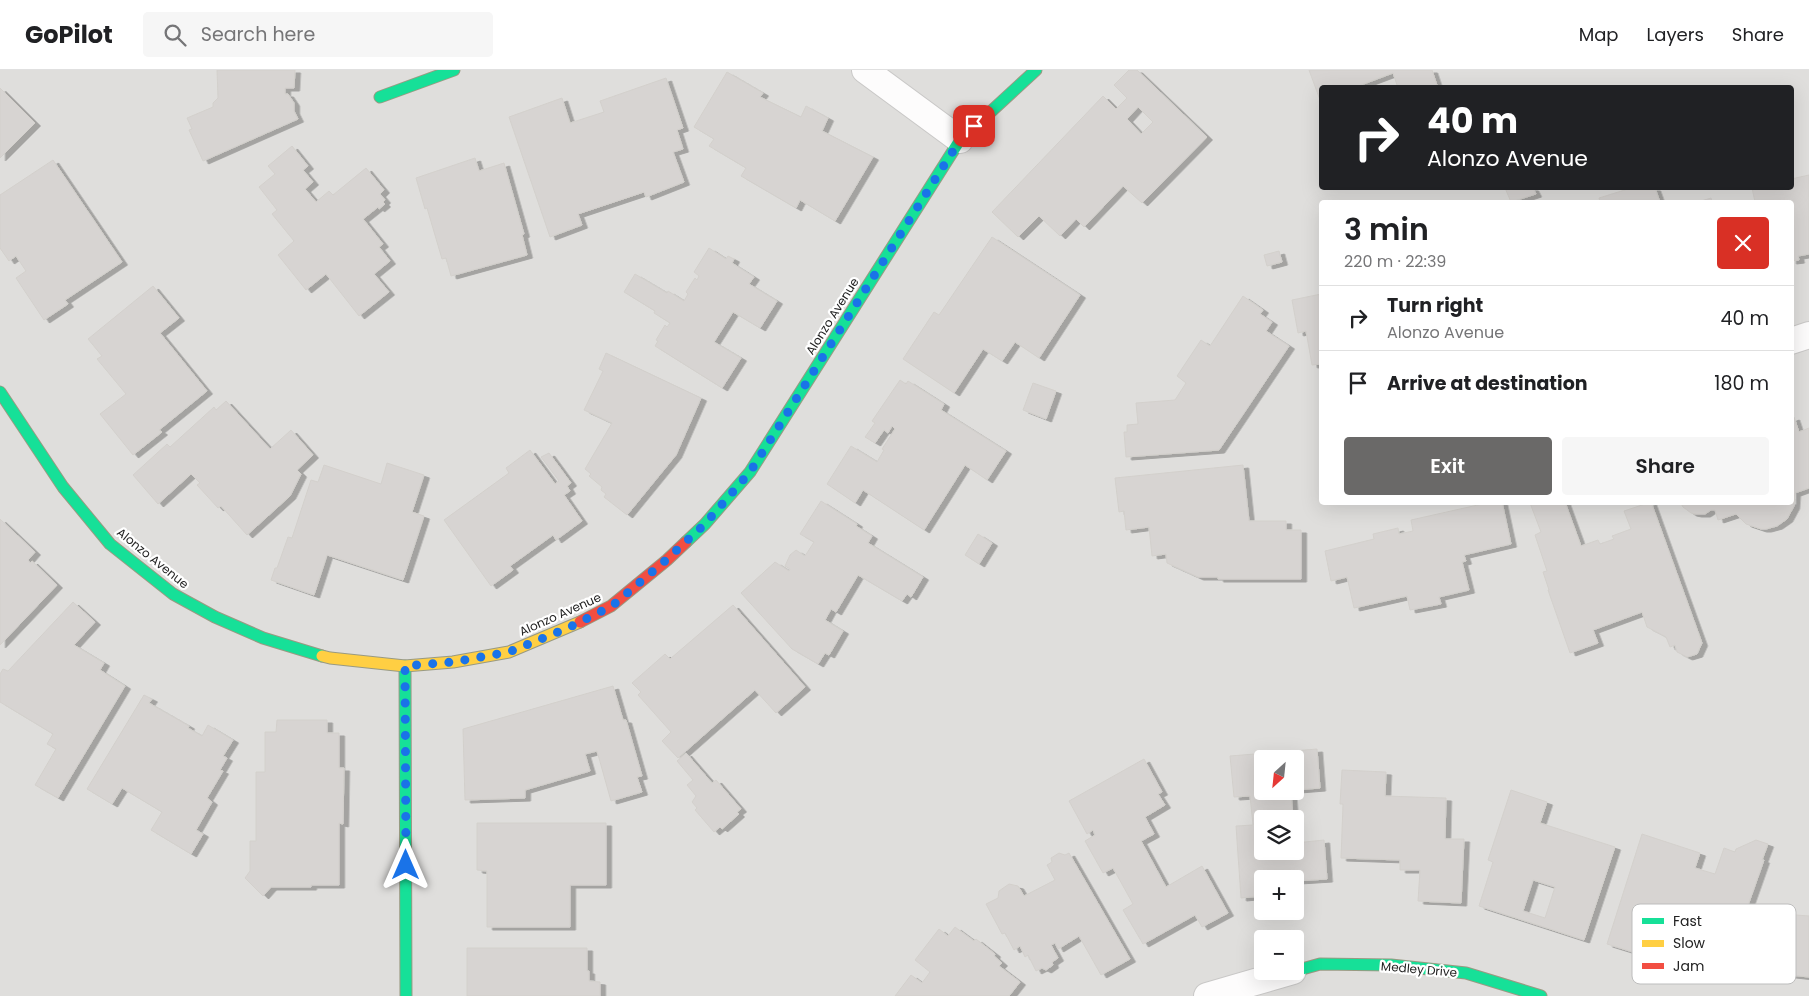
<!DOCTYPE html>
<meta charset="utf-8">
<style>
:root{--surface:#fff;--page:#f6f6f6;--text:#202124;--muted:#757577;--line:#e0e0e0;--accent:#6a6968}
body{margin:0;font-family:Poppins,sans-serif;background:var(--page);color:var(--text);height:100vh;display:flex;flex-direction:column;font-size:19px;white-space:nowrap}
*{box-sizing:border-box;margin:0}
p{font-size:16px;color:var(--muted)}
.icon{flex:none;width:28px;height:28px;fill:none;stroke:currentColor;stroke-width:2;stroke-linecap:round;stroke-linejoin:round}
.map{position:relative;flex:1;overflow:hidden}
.sheet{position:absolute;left:1319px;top:130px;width:475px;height:305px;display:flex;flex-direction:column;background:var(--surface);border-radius:5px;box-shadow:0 5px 20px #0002}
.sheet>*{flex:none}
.hud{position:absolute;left:1319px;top:15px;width:475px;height:105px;border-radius:5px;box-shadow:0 5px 20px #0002;background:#202124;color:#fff;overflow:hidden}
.needle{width:32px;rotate:207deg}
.tools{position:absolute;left:1254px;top:680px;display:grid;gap:10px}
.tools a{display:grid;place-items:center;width:50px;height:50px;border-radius:5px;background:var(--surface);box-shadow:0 5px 20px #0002;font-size:25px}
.pin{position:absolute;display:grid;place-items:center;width:42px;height:42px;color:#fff;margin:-21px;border-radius:10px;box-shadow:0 2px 8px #0006}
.me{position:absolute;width:55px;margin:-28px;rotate:0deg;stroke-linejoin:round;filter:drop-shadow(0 0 4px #0008)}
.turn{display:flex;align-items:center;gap:18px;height:105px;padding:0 25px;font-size:22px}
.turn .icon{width:65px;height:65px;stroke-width:2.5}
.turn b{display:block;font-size:35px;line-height:42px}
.round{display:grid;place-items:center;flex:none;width:52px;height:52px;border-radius:5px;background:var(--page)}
.headline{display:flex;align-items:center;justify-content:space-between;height:85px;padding:0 25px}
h1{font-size:30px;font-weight:600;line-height:38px}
.button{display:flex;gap:10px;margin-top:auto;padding:10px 25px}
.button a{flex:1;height:58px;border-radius:5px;background:var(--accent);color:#fff;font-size:20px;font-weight:600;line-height:58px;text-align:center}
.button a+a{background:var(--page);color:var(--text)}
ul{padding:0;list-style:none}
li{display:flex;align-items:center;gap:15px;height:65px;padding:0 25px;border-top:1px solid var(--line)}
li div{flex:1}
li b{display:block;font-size:19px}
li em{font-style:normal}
header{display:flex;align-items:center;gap:30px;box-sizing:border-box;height:70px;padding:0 25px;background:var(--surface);border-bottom:1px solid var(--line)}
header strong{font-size:24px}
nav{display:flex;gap:28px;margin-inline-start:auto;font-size:18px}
.search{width:350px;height:45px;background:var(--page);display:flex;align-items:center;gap:12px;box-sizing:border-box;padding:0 18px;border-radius:5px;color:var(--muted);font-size:19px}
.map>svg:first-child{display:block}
.residential{fill:#dfdedc;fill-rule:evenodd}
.building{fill:#d7d4d2;stroke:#d3d0cc;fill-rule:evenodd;filter:url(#shadow)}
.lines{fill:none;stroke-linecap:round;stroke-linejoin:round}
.street-casing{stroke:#c9c8c7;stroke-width:28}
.fast-casing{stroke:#999a82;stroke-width:13}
.slow-casing{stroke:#999a82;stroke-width:13}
.jam-casing{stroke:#999a82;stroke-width:13}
.street{stroke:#fdfcfc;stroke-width:26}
.fast{stroke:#16e098;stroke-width:11}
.slow{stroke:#ffcf43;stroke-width:11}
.jam{stroke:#f24e42;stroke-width:11}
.route{stroke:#1a73e8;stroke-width:9;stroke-dasharray:0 16.2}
.labels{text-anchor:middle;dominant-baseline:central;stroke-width:4.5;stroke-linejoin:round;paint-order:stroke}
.street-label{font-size:12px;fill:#222;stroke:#fff}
.key{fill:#fff;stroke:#bdbdbd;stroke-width:1}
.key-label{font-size:14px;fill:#222}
</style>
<header>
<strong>GoPilot</strong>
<div class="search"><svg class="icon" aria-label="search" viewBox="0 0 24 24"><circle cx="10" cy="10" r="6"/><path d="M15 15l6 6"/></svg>Search here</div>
<nav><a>Map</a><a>Layers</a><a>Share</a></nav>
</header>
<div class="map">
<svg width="1809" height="926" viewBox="0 0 1809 926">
<defs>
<filter id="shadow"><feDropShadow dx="5.5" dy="3" stdDeviation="0" flood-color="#0004"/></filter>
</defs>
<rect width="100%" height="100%" fill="#f0eeeb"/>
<path class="residential" d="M0,0H1809V926H0ZM1321,18H1791V118H1321ZM1321,132H1791V432H1321ZM1262,689H1295V721H1262ZM1262,749H1295V781H1262ZM1262,809H1295V841H1262ZM1262,869H1295V901H1262Z"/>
<g class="building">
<path d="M217,0H295L294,18H285V24H288L294,33V41L298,49L203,91L189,60L192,59L187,48L213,37V33L218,28Z"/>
<path d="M1129,0H1137L1207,67L1142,133L1123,116L1084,157L1076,149L1060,166L1039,146L1018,167L992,142L1103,26L1116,39L1127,28L1114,15ZM1138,37L1153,52L1141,64L1127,49Z"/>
<path d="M1309,0H1432L1438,18H1398L1393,3L1353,18H1321V29L1320,30Z"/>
<path d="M727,2L763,23L760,27L801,47L806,36L828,48L822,61L873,87L835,151L800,130L796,138L741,106L746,98L709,76L714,69L694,57Z"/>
<path d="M666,8L683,58L677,60L683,79L673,82L684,112L646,127L644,122L578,144L582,155L550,167L509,47L562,28L570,53L604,42L600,31Z"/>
<path d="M0,18L35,53L0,88Z"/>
<path d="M292,76L308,96L303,100L313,112L305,119L316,132L329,121L333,125L366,98L384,120L380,124L385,130L383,132L385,134L379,139L378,137L363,149L383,174L379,177L390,191L374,204L389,222L359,246L326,204L306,220L278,185L294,171L272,144L277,140L259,117L275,104L268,96Z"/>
<path d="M475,88L479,101L504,93L524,164L522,165L527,185L451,206L446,188L442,189L427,138L425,139L416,108Z"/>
<path d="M53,90L122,192L65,230L68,234L44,250L16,208L26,201L16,186L9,191L0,178V125Z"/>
<path d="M1809,105V184L1798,186L1799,190L1791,191V132H1755L1752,118H1791V109Z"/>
<path d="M1505,118H1533L1536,124L1511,132Z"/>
<path d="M1631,118H1655L1660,132H1600L1599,128Z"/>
<path d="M1711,128L1712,132H1698Z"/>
<path d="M992,167L1080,225L1039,288L1015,272L1002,291L983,279L954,323L903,289L934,242L939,245Z"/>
<path d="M709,178L726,189L728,186L734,189L732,193L754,207L749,214L777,231L760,258L733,242L714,272L741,288L722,318L655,276L658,271L656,270L665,255L667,257L670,253L654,243L655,241L624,222L635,204L667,223L668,221L684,231L688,224L686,222L695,208L697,210L699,206L694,202Z"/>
<path d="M1279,181L1282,192L1267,196L1264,185Z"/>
<path d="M153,216L179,248L160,263L207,321L159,360L162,362L133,385L100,344L126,324L97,289L102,286L88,269Z"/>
<path d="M1321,224V294L1312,295L1306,261L1298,263L1292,230Z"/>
<path d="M1243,226L1263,240L1260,244L1272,252L1266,261L1289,276L1219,380L1126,387L1124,362H1127V355L1138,354L1136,333L1175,330L1186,313L1177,306L1201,270L1210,276Z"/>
<path d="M606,283L701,328L676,385L627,445L604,427L606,424L601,420L602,417L589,406L591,404L585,399L612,353L584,340L603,301L599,299Z"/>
<path d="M900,310L906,314L908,311L944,334L941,340L1006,381L987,410L965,395L924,460L863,420L855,433L827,414L851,376L877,392L884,380L882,379L895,359L892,356L888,363L884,360L875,373L865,367L875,353L872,351Z"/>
<path d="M1033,313L1056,321L1046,349L1023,340Z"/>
<path d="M226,331L270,379L291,360L313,385L297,400L301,404L290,426L247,465L221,436L218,438L197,415L200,413L191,404L158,434L133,405L167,374L170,377L214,337L216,340Z"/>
<path d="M1794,347L1799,362L1809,358V418L1795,423L1794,436L1787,449L1777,456L1766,459H1761L1746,454L1736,444L1718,450L1715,440H1711L1705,444H1696L1691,443L1683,437L1680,432H1791V348Z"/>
<path d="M530,380L555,414L559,411L541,387L549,383L571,413L567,416L570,421L564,425L582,451L556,470L553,465L510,496L513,500L491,516L444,450L509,403L506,398Z"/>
<path d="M387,393L424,405L412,442L424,446L403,510L327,485L314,525L271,510L275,498H277L288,467L292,468L311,410L318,412L324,395L381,414Z"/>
<path d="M1243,395L1249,451H1286V460H1301V509H1218V507H1198L1167,493L1166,484L1152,486L1149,457L1126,460L1124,441L1119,442L1115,408Z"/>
<path d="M821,431L857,454L856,456L872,466L868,473L923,507L911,527L907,524L902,531L858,505L836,542L831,539L825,550L843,561L829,585L825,583L818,594L792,579L741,523L775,492L789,501L790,499L785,496L790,485L796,480L805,486L814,472L800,464Z"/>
<path d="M1491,432H1502L1511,474L1464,485L1466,491L1462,492L1469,520L1439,527L1441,534L1410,540L1407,526L1354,538L1347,507L1331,511L1325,481L1374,469L1373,464L1398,458L1399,464L1413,461L1411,450Z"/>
<path d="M1565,432L1581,476L1598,470L1600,474L1614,469L1612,466L1631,459L1624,441L1651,432L1702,573L1697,584L1687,587L1677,582L1675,575L1670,577L1666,567L1647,557L1642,542L1593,560L1598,573L1570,583L1548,520H1549L1543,502L1547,501L1535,465L1541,462L1530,433Z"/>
<path d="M0,449L35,482L28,490L30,493L32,491L57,515L0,575Z"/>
<path d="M978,464L992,473L979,494L965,485Z"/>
<path d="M73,532L95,552L74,575L104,593L100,600L125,616L58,728L35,715L56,679L47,674L53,664L0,632V604L3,599L8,601Z"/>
<path d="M733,535L805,617L776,643L755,620L678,688L662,671L671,662L638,625L641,622L632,613L665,584L670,589Z"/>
<path d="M613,616L623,650H626L642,706L637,707L642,722L611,731L597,681L585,684L590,701L525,720V728L465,730L463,659Z"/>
<path d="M144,625L152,629L149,633L189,656L188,658L202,666L208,655L233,670L223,686L227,688L220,700L223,701L207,728L212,732L196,760L203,764L191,784L151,760L162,742L122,718L112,734L87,719Z"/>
<path d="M277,650H327V663H339V698H344L343,754L339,753V815H311V817H271L263,826L245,808L250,801V771H256V702H265V662H276Z"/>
<path d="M1317,679L1320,718L1295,720V689H1262V721H1291L1293,749H1262V781H1295V769V773L1324,770L1327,809L1295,811V809H1262V826L1241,828L1236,756L1253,755L1250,726L1234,727L1230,686Z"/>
<path d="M686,683L712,713L716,710L741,739L737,742L739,744L722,759L720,757L714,762L695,740L697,738L692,732L696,726L687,715L693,710L677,691Z"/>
<path d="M1144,689L1162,722L1158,724L1165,735L1145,747L1154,764L1141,771L1166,817L1202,796L1228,843L1202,857L1195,845L1143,874L1123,840L1133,834L1113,798L1103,803L1085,771L1095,765L1093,760L1087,764L1069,731Z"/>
<path d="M1342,700L1386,702L1385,726L1446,728L1445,769H1464L1461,833L1418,831L1420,800H1400V790L1341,788L1343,734H1340Z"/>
<path d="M1511,720L1547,732L1540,753L1615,777L1584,870L1479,836L1493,792L1488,790ZM1533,810L1555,817L1545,848L1523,841Z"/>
<path d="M477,753H606V815H570V857H487V801L477,800Z"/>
<path d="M1642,764L1700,783L1695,798L1715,804L1724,778L1735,782L1736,779L1756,770L1768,774L1762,790H1764L1734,875L1702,863L1703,861L1681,850L1658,847L1646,886L1607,874Z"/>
<path d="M1059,783L1065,785L1069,783L1130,889L1101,905L1079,866L1058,879L1055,873L1051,875L1058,888L1052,892L1053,895L1046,900L1042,898L1036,901L1028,885L1025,887L1020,876L1014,880L1005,863L1002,864L986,834L998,828L999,821L1009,814L1018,816L1024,826L1055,810L1047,795L1052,792L1051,788Z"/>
<path d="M1758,842L1809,846V907L1781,904L1782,885L1755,882Z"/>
<path d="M955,857L974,871L976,869L995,884L994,886L1002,893L999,896L1020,912L1009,926H895L911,905L922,913L930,902L915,890L939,859L948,866Z"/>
<path d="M467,878H587V901H589V911L600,912V926H467Z"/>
</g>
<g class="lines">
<defs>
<g id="street">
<path d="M865,0L960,70"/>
<path d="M1791,271L1809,265"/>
<path d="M1207,926L1293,901"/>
</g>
<g id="fast">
<path d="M380,27L454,0"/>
<path d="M0,322L63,417L110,474L173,524L215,547L263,568L322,586"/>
<path d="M686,472L705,454L750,402L960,70L1036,0"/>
<path d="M405,596L406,926"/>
<path d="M1295,901L1320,894L1391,895L1466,903L1541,926"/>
</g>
<path id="slow" d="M322,586L330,588L405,596L453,592L509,582L580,552"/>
<path id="jam" d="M580,552L611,536L667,490L686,472"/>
</defs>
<use href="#street" class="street-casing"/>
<use href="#fast" class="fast-casing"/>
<use href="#slow" class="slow-casing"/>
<use href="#jam" class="jam-casing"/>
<use href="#street" class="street"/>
<use href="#fast" class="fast"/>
<use href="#slow" class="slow"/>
<use href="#jam" class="jam"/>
</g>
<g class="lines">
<path class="route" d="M406,795L405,596L453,592L509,582L568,558L612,536L666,490L705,454L750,402L960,70L974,56"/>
</g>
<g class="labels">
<g class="street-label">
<text transform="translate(832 246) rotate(-58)">Alonzo Avenue</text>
<text transform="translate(153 488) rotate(39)">Alonzo Avenue</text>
<text transform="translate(560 544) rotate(-24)">Alonzo Avenue</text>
<text transform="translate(1419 899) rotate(5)">Medley Drive</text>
</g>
</g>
<rect x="1632" y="834" width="164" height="80" rx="8" class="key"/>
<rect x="1642" y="848" width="22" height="6" fill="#16e098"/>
<rect x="1642" y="870" width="22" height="7" fill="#ffcf43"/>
<rect x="1642" y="893" width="22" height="6" fill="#f24e42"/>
<g class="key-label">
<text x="1673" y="856">Fast</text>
<text x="1673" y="878">Slow</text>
<text x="1673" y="901">Jam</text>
</g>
</svg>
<div class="tools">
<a><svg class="needle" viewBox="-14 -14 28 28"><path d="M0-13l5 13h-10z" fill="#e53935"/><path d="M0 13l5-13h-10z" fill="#757577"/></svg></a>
<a><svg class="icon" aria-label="layers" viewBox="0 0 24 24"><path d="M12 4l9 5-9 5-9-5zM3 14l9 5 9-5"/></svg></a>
<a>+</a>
<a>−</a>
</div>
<div class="pin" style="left:974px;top:56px;background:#d93025"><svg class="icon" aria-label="arrive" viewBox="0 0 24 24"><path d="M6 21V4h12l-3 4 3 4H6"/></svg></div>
<svg class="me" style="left:406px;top:795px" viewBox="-20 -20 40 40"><path d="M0-17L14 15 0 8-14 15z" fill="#1a73e8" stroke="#fff" stroke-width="4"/></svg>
<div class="hud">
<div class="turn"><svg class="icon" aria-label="right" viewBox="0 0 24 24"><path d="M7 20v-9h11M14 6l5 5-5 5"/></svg><div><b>40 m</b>Alonzo Avenue</div></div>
</div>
<section class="sheet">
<div class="headline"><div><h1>3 min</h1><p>220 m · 22:39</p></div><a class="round" style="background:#d93025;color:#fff"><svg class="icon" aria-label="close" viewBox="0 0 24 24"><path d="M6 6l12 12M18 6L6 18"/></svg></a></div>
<ul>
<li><svg class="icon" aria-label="right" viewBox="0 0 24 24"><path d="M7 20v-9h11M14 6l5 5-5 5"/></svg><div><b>Turn right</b><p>Alonzo Avenue</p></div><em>40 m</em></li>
<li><svg class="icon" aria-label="arrive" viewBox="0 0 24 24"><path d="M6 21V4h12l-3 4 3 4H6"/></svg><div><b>Arrive at destination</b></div><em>180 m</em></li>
</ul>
<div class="button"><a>Exit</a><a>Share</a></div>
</section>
</div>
